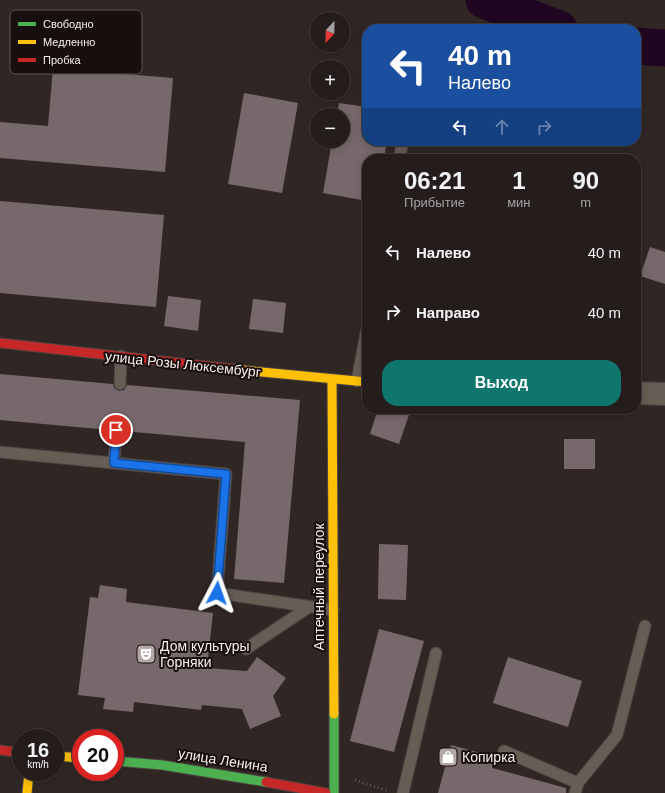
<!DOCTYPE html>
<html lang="ru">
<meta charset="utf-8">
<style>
:root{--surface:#241d1c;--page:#2c2625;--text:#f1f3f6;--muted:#a3a2a3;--line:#413b3b;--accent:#0f766e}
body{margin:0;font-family:Helvetica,sans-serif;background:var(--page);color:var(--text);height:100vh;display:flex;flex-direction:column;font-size:15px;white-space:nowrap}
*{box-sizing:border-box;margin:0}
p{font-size:13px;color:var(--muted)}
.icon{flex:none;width:22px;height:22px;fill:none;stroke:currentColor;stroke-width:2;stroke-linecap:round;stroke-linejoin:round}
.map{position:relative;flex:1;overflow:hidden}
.details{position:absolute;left:362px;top:154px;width:279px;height:260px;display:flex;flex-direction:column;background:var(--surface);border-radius:16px;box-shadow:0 2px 10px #0003,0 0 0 1px var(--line)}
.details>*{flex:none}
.banner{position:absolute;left:362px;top:24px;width:279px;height:122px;border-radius:16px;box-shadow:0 2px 10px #0003,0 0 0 1px var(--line);background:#1a4fa0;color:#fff;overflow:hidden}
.needle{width:26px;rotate:202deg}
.fabs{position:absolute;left:310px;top:12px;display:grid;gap:8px}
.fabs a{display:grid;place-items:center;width:40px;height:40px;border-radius:50%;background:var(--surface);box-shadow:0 2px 10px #0003,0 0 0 1px var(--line);font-size:20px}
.speed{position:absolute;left:12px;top:729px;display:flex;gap:8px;font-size:20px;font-weight:700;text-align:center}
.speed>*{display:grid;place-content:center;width:52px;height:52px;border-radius:50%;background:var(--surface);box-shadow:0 2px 10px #0003,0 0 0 1px var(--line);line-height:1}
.speed small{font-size:10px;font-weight:400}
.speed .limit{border:6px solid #d22;background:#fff;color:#111}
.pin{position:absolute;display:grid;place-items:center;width:34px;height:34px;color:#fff;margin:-17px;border:2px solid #fff;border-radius:50%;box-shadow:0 1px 4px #0007}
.me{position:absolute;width:44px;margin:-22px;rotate:4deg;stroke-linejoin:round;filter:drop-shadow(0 0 3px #0008)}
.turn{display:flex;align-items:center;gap:14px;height:84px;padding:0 20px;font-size:18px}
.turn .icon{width:52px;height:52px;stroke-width:2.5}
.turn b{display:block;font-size:28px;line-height:34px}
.lanes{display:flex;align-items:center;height:38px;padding:0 20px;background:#0003;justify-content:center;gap:20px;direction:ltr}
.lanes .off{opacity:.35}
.eta{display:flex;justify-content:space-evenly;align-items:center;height:68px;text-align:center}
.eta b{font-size:24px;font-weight:600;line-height:28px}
.button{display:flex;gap:8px;margin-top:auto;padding:8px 20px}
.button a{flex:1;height:46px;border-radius:16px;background:var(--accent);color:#fff;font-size:16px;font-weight:600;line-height:46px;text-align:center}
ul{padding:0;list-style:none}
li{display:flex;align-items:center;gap:12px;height:60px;padding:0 20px}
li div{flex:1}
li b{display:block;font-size:15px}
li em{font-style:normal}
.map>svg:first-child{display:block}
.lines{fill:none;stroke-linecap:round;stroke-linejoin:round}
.river{stroke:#200621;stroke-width:37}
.building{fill:#77696b}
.lane-casing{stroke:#4b4442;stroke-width:13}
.street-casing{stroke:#4b4442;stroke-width:24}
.fast-casing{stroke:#4b4442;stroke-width:11}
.slow-casing{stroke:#4b4442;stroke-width:11}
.jam-casing{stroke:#4b4442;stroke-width:11}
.path{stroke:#675e59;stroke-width:2.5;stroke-dasharray:1 3;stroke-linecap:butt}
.lane{stroke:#675d55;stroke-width:11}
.street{stroke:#675d55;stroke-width:22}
.fast{stroke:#4caf50;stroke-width:9}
.slow{stroke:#ffc107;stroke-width:9}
.jam{stroke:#c62828;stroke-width:9}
.route-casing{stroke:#114b97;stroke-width:10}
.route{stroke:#1a73e8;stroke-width:7}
.labels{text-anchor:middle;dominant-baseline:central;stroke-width:4;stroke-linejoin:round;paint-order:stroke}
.street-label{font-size:14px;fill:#faeeec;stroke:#160f0e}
.poi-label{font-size:14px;fill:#faeeec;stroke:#160f0e;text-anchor:start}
.key{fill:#160f0e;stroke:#5a5251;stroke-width:1}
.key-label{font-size:11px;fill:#faeeec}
</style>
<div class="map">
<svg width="665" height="793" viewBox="0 0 665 793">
<rect width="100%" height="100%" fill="#302725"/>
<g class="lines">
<g class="river">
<path d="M484,0L559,29"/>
<path d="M636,46L665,48"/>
</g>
</g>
<g class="building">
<path d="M53,68L173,78L165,172L0,158V122L48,126Z"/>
<path d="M244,93L298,103L282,193L228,184Z"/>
<path d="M339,103L367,107V141H387L384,159H367V201L323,193L332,141H343V115H337Z"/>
<path d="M0,201L164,215L156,307L0,293Z"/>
<path d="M650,247L665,252V284L640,276Z"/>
<path d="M168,296L201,300L198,331L164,326Z"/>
<path d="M253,299L286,303L283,333L249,329Z"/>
<path d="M0,374L113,384L114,388L119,391L124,390L127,385L300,400L284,583L234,579L245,442L123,431L122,427L117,423L113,424L109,430L0,420Z"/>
<path d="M378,409H392L409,415L399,444L370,434Z"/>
<rect x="564" y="439" width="31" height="30"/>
<path d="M379,544L408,545L406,600L378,599Z"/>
<path d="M100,585L127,589L126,602L213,613L207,668L247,671L257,657L286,678L273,696L281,716L250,729L242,709L202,705L201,710L134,702L133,712L103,709L105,698L78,695L90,597L98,598Z"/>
<path d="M379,629L424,641L394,752L350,741Z"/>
<path d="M508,657L582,681L568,727L493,703Z"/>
<path d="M451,745L495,757L492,768L566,788V793H438Z"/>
</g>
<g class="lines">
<defs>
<g id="lane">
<path d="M399,159L403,141"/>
<path d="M357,381L367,328"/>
<path d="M120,384L121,356"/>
<path d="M0,452L226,474L217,593L333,610"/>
<path d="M114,463L116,430"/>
<path d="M246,649L309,607"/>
<path d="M504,751L578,783"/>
<path d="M403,793L436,653"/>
<path d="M575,793L578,783L617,735L645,626"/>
</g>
<path id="street" d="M636,393L665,394"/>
<g id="fast">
<path d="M334,714V793"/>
<path d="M115,761L162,765L266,782"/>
</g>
<g id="slow">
<path d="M242,370L367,382"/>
<path d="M332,380L334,714"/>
<path d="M55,756L81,758"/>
<path d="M27,793L29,772"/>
</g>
<g id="jam">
<path d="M0,343L242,370"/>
<path d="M0,750L21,753"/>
<path d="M266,782L326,793"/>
</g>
</defs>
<use href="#lane" class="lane-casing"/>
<use href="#street" class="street-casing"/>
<use href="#fast" class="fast-casing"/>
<use href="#slow" class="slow-casing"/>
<use href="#jam" class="jam-casing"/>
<g class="path">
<path d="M27,732L52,734"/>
<path d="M355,780L388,791"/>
</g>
<use href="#lane" class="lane"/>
<use href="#street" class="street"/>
<use href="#fast" class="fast"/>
<use href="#slow" class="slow"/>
<use href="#jam" class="jam"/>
</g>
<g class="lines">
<defs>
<path id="route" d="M116,430L114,463L226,474L217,593"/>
</defs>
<use href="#route" class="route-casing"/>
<use href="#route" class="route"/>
</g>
<defs>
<symbol id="theatre-square" viewBox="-11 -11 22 22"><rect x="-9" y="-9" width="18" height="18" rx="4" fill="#b3a8a6" stroke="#160f0e"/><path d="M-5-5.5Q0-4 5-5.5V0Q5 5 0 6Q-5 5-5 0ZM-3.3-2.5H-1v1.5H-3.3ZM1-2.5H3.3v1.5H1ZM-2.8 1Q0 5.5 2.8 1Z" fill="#fff"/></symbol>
<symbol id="shop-square" viewBox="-11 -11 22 22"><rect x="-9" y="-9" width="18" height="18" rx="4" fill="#b3a8a6" stroke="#160f0e"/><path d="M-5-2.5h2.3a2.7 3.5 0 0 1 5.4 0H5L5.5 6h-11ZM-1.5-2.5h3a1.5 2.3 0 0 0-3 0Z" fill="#fff"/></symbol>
</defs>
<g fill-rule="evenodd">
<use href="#theatre-square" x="135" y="643" width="22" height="22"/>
<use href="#shop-square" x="437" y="746" width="22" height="22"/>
</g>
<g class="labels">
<g class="street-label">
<text transform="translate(183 364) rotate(6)">улица Розы Люксембург</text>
<text transform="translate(319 587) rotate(-90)">Аптечный переулок</text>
<text transform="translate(223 760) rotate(9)">улица Ленина</text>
</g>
<g class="poi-label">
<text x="160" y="646">Дом культуры<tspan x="160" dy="16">Горняки</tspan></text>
<text x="462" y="757">Копирка</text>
</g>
</g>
<rect x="10" y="10" width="132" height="64" rx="6" class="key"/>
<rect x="18" y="22" width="18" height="4" fill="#4caf50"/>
<rect x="18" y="40" width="18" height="4" fill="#ffc107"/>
<rect x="18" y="58" width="18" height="4" fill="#c62828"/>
<g class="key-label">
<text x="43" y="28">Свободно</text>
<text x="43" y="46">Медленно</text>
<text x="43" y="64">Пробка</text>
</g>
</svg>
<div class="fabs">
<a><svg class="needle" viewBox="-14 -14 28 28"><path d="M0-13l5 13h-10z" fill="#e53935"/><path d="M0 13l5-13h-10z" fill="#a3a2a3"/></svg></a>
<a>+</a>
<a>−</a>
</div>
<div class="speed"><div>16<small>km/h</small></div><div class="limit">20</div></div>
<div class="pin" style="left:116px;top:430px;background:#d93025"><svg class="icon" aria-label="arrive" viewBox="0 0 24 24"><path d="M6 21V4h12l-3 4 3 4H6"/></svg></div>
<svg class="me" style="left:217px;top:593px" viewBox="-20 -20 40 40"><path d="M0-17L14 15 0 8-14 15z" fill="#1a73e8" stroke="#fff" stroke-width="4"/></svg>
<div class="banner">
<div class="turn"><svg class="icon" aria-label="left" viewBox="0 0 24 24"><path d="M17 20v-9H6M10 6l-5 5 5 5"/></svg><div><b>40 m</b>Налево</div></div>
<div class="lanes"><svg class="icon" aria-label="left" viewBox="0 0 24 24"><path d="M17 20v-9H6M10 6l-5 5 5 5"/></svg><svg class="icon off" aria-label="ahead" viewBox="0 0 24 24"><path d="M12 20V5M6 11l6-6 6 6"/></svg><svg class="icon off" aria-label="right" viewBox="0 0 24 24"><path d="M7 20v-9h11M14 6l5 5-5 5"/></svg></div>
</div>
<section class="details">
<div class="eta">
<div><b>06:21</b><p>Прибытие</p></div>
<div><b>1</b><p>мин</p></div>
<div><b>90</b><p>m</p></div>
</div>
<ul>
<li><svg class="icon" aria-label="left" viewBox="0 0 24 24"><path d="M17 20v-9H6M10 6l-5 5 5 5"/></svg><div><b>Налево</b></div><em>40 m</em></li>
<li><svg class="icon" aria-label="right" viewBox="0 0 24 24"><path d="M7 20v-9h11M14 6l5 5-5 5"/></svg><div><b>Направо</b></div><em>40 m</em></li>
</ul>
<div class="button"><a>Выход</a></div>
</section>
</div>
